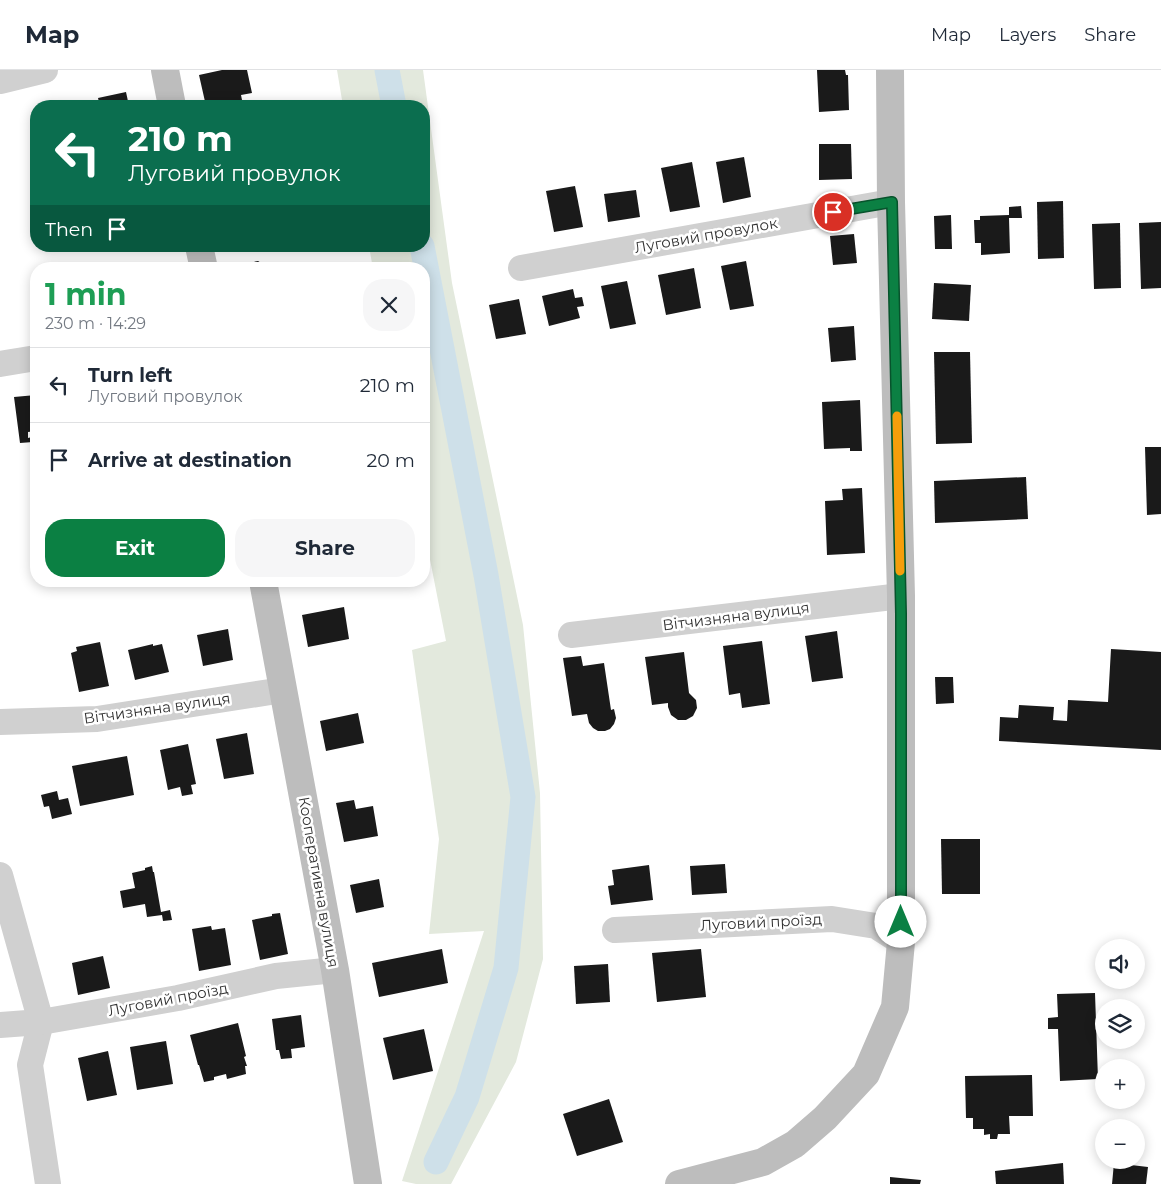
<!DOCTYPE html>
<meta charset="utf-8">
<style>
:root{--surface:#fff;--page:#f6f6f7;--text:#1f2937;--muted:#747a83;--line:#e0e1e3;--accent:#0b8043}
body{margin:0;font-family:Montserrat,sans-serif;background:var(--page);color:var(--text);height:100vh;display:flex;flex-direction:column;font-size:19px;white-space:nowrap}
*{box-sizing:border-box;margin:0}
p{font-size:16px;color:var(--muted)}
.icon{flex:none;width:28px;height:28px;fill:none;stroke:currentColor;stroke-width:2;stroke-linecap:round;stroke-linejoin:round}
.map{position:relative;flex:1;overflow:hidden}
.drawer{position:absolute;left:30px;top:192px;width:400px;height:325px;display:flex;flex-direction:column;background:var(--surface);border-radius:20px;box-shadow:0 2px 12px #0003}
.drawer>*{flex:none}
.top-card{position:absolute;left:30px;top:30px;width:400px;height:152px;border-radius:20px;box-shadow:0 2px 12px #0003;background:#0b6e4f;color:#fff;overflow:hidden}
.tools{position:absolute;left:1095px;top:869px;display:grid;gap:10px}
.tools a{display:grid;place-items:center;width:50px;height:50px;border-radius:50%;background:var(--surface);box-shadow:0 2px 12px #0003;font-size:25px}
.pin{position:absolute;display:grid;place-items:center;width:42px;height:42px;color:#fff;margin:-21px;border:2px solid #fff;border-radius:50%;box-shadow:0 1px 5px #0007}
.me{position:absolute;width:55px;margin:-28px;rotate:0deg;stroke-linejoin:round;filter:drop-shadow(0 0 4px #0008)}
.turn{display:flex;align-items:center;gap:18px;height:105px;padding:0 15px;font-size:22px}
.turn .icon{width:65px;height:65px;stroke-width:2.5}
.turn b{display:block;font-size:35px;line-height:42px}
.then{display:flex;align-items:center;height:48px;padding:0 15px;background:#0003;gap:10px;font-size:19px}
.round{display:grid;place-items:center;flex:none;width:52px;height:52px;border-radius:20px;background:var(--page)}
.summary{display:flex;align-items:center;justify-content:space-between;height:85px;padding:0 15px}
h1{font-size:30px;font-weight:700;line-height:38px;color:#1e9e55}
.primary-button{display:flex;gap:10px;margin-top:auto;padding:10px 15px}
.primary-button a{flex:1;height:58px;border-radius:20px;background:var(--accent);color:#fff;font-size:20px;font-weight:700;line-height:58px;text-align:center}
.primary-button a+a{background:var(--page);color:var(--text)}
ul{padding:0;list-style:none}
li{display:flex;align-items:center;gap:15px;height:75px;padding:0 15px;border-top:1px solid var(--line)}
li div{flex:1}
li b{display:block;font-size:19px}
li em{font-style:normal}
header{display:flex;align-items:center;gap:30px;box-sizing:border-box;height:70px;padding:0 25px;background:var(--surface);border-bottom:1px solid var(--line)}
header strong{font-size:24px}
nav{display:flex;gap:28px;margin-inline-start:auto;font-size:18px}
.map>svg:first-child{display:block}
.green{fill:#e3e9dd}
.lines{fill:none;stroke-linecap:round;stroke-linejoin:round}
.canal{stroke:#cee0e9;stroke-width:25}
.building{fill:#1a1a1a}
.street{stroke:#d0d0d0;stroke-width:26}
.secondary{stroke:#bdbdbd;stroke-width:28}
.route-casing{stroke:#07532c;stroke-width:12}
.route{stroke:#0b8043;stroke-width:9}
.slow{stroke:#f59e0b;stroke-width:9}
.labels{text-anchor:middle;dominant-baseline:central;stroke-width:5;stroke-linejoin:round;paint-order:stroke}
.street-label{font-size:15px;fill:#333;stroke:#fff}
</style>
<header>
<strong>Map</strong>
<nav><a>Map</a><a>Layers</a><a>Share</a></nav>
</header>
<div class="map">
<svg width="1161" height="1114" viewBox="0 0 1161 1114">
<rect width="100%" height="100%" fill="#fff"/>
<path class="green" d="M337,0H423L452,213L523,555L540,723L543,889L516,992L451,1114H416L402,1111L484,861L429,864L439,769L412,580L446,571L424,459V199H373L369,176H424V36H343Z"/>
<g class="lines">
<g class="canal">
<path d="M387,0L394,36"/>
<path d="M422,176L486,505L523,727L506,898L467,1027L436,1092"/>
</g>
</g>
<g class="building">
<path d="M222,0H247L252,23L241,25L242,30L212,36H206L199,5Z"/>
<path d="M817,0H845L846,5H848L849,40L819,42Z"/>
<path d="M126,22L129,36H100L98,28Z"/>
<path d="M819,74H851L852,109L819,110Z"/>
<path d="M744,87L751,127L723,133L716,92Z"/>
<path d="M692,92L700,137L670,142L661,98Z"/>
<path d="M575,116L583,157L554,162L546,121Z"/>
<path d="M636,120L640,147L608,152L604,124Z"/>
<path d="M1063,131L1064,188L1038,189L1037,132Z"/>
<path d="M1021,136L1022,148H1009L1010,183L981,185V173H975L974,150H980V146L1009,145V137Z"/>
<path d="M951,145L952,179H935L934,146Z"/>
<path d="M1161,152V218L1141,219L1139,153Z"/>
<path d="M1120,153L1121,218L1094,219L1092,154Z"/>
<path d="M854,164L857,193L833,195L830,166Z"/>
<path d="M258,191L270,199H235V196Z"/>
<path d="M746,191L754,236L730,240L721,196Z"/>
<path d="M694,198L701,238L666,245L658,205Z"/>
<path d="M627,211L636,254L610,259L601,216Z"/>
<path d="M934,213L971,215L969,251L932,249Z"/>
<path d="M573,219L575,228L582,227L584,236L577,237L580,248L549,256L542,226Z"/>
<path d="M519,229L526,264L496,269L489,235Z"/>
<path d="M854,256L856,290L831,292L828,258Z"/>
<path d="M934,282H970L972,373L936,374Z"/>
<path d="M36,325V361L28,362V368L32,367L33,372L20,373L14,327Z"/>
<path d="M860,330L862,381H850V378L824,379L822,332Z"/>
<path d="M1145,377H1161V444L1147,445Z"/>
<path d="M1026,407L1028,449L935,453L934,411Z"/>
<path d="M862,418L865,483L827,485L825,431L843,430L842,419Z"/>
<path d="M344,537L349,569L308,577L302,545Z"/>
<path d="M228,559L233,590L203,596L197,565Z"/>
<path d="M837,561L843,608L812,612L805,566Z"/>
<path d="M762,571L770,634L742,638L740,623L729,625L723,576Z"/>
<path d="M100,572L109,616L79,622L71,583L77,581L76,577Z"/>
<path d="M153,574V576L162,574L169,602L135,610L128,580Z"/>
<path d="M1111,579L1161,582V680L999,671L1000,647L1018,648L1019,635L1054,637L1053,650L1067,651L1068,630L1108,632Z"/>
<path d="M684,582L689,623L696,630L697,638L693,646L686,650H678L671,645L668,637V633L652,635L645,587Z"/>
<path d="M581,586L583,596L604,593L611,640L614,639L616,648L614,654L610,659L605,661H598L593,658L589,653L587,644L572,646L563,588Z"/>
<path d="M935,607H953L954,633L936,634Z"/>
<path d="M358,643L364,673L326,681L320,651Z"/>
<path d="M247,663L254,704L224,709L216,669Z"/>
<path d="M188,674L196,714L191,715L193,724L182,726L180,717L168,720L160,680Z"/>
<path d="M127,686L134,725L80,736L72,696Z"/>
<path d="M57,721L59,730L68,728L72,744L52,749L49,736L44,737L41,725Z"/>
<path d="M354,730L356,739L373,736L378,766L344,772L336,733Z"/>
<path d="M941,769H980V824H942Z"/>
<path d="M725,794L727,823L692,825L690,796Z"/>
<path d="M649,795L653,830L611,835L608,816L614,815L612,800Z"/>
<path d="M152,796L153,802H154L161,842L170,840L172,850L163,851L162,845L147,847L145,834L123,838L120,821L135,818L132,803L145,800V798Z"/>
<path d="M379,809L384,837L356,843L350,815Z"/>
<path d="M280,843L288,884L260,890L252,850L272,846V844Z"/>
<path d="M211,856L212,860L225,858L231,895L199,901L192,859Z"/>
<path d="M442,879L448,913L379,927L372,893Z"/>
<path d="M701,879L706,927L657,932L652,883Z"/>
<path d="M103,886L110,918L78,925L72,893Z"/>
<path d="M608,894L610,932L576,934L574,896Z"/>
<path d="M1095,923L1098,1009L1060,1011L1058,959H1048V948L1058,947L1057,924Z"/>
<path d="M301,945L305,977L291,979L292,988L281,989L279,980H276L272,949Z"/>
<path d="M238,953L246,986L244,987L247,996H245L246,1004L227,1009L226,1004L214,1007V1010L204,1012L199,995H198L190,965Z"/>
<path d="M424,959L433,1001L393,1010L383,968Z"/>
<path d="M166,971L173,1014L137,1020L130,977Z"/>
<path d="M108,981L117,1025L87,1031L78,988Z"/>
<path d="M1032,1005L1033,1046H1009L1010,1064H998L997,1069H990V1064L984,1065V1059H973V1048H966L965,1006Z"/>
<path d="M609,1029L623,1072L577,1086L563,1044Z"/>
<path d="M1063,1093L1064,1114H996L995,1101Z"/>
<path d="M1114,1093L1148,1097L1146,1114H1112Z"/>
<path d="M890,1107L921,1110L920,1114H890Z"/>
</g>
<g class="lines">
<g class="street">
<path d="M0,11L45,0"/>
<path d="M521,198L891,132"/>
<path d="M0,294L36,288"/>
<path d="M571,565L901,526"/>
<path d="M0,652L97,649L283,620"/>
<path d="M0,805L41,952L30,995L48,1114"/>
<path d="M615,860L832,849L876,856L901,872"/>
<path d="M0,955L41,952L178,928L276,906L335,900"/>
</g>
<g class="secondary">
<path d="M165,0L172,36"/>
<path d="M199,176L204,199"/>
<path d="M263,511L335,900L368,1114"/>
<path d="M679,1114L763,1092L795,1074L825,1048L866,1004L895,937L901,872V526L891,132L890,0"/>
</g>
</g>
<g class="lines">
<defs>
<path id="route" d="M833,142L892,132L901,544V852"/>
</defs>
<use href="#route" class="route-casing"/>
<use href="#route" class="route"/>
<path class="slow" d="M897,346L900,501"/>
</g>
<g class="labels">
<g class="street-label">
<text transform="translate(706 165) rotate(-10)">Луговий провулок</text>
<text transform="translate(736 546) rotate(-7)">Вітчизняна вулиця</text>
<text transform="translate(157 638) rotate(-8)">Вітчизняна вулиця</text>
<text transform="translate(319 812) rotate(80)">Кооперативна вулиця</text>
<text transform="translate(761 852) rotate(-3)">Луговий проїзд</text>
<text transform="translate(168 929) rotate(-11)">Луговий проїзд</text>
</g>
</g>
</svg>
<div class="tools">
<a><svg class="icon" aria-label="sound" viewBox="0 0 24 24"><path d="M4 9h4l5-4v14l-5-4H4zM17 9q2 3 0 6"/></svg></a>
<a><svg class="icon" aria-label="layers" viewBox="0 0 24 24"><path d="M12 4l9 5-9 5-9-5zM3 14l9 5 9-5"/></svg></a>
<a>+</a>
<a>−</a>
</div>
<div class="pin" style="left:833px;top:142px;background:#d93025"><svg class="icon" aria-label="arrive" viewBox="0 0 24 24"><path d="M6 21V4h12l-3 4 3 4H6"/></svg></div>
<svg class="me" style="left:901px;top:852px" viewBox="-20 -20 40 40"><circle r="19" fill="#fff"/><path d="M0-13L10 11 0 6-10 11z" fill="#0b8043"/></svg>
<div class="top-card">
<div class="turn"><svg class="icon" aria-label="left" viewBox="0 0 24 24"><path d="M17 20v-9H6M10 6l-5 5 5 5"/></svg><div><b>210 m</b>Луговий провулок</div></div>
<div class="then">Then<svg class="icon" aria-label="arrive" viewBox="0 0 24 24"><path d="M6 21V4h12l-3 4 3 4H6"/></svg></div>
</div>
<section class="drawer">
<div class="summary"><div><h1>1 min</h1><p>230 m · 14:29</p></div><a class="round"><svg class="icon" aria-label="close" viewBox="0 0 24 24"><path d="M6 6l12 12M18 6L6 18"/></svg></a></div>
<ul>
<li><svg class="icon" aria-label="left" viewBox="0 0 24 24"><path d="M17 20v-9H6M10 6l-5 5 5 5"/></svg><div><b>Turn left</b><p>Луговий провулок</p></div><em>210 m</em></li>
<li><svg class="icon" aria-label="arrive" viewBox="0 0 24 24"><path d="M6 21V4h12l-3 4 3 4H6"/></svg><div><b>Arrive at destination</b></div><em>20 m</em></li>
</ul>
<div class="primary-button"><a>Exit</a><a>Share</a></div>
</section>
</div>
